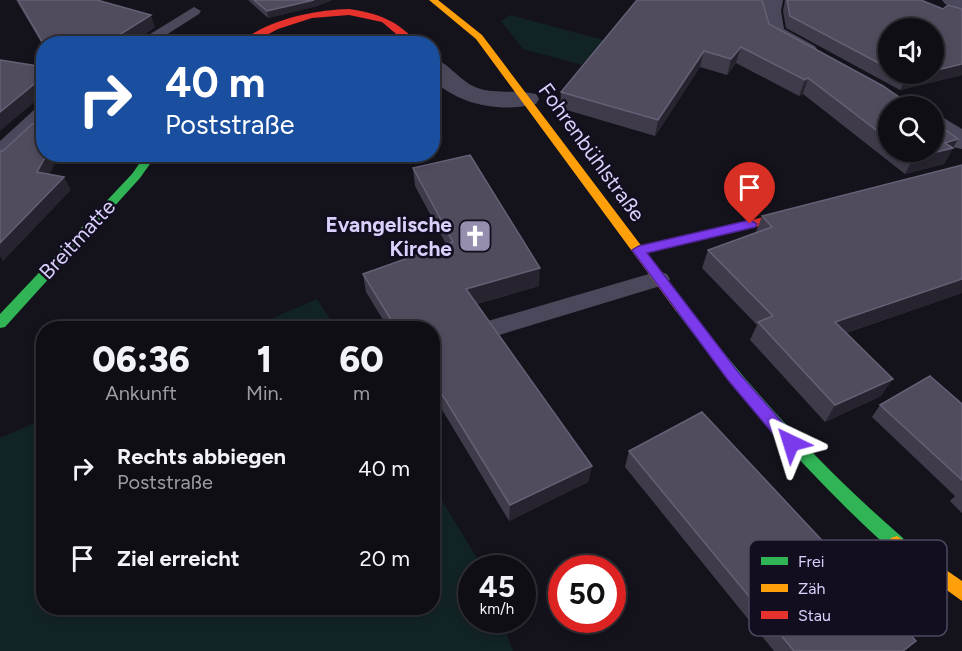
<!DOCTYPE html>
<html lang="de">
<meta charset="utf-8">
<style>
:root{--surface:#0f0e14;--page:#18171d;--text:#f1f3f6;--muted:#9b9ca0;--line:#2f2e34}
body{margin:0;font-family:Figtree,sans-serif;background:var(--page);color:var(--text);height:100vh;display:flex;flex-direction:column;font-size:22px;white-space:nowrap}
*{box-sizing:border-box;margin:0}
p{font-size:20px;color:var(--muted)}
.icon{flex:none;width:33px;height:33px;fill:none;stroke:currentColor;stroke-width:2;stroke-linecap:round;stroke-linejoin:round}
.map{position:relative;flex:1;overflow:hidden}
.sheet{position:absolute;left:36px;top:321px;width:404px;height:294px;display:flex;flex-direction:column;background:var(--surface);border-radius:24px;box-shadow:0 3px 9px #0003,0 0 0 2px var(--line)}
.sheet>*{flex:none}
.guide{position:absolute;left:36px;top:36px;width:404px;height:126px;border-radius:24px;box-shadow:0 3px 9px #0003,0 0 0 2px var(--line);background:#1a4fa0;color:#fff;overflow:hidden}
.tools{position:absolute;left:878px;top:18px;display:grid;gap:12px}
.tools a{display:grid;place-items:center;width:66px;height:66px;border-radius:50%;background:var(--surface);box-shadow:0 3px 9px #0003,0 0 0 2px var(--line);font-size:30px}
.speed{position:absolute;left:458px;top:555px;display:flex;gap:12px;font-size:30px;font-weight:700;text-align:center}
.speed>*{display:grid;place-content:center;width:78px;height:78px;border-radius:50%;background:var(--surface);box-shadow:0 3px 9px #0003,0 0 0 2px var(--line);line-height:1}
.speed small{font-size:15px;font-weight:400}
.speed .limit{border:9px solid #d22;background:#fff;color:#111}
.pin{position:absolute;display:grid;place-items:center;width:51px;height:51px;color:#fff;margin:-62px -26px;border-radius:50% 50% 50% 0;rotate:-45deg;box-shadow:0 0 6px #0007}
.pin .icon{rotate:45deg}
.me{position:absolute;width:66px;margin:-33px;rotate:319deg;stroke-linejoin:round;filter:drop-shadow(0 0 4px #0008)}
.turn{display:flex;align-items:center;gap:21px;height:126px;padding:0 30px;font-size:27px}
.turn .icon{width:78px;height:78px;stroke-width:2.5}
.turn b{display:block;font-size:42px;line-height:51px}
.eta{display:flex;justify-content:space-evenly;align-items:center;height:102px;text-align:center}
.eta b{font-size:36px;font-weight:800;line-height:42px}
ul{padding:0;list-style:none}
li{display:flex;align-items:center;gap:18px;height:90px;padding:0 30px}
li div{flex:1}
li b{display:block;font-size:22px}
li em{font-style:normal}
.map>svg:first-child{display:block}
.green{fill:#122326}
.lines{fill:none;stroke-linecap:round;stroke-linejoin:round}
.lane{fill:#4b485b;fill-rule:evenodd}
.street{fill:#4b485b;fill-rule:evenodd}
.fast{fill:#30b455;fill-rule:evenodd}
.slow{fill:#ff9f0a;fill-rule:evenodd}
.jam{fill:#e5322d;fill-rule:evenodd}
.wall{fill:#403b4a;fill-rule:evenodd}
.shaded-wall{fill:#27242f}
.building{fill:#504b5d;stroke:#666076;stroke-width:1.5}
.route{fill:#7c3aed;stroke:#51269a;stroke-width:1.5}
.labels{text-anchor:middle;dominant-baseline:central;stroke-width:5;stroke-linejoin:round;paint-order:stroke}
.street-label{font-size:21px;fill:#dbd0fb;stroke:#130e1f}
.poi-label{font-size:21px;font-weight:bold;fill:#dbd0fb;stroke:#130e1f;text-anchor:end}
.key{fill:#130e1f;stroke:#4f4861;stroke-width:1.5}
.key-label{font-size:16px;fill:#dbd0fb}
</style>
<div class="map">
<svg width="962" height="651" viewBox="0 0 962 651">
<rect width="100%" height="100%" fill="#14121b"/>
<g class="green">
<path d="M510,15L604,40L582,65L523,49L501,21Z"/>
<path d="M317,299L336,328H250Z"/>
<path d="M43,419L44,608H432V484L483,568H471V620H501L513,651H0V438Z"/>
</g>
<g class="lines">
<g class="lane">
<path d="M194,7L201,11L199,14L152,44H134Z"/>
<path d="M659,271L667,274L670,279L667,284L496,336L488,333L485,327L488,321Z"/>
</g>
<g class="street">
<path d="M763,0H783L781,11L784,29L815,46L818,51L815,56H799L766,37L759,11Z"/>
<path d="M942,0H962V9L945,4Z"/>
<path d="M432,58C448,62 459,80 475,87C494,95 516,89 536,94L539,99L536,104C501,113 458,105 432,79Z"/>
<path d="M44,107V129L9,162L0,164V141L35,109Z"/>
<path d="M933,114L942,117L962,129V149L953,147L933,133Z"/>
</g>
<g class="fast">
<path d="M146,154H157L140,178L5,327L0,328V314L132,174Z"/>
<path d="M681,303L686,305C751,390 822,468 903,538L905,544L903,550L897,552L891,550C811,478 741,398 676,311L674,308L676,305Z"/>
</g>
<g class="slow">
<path d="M429,0H438L482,35L686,305L688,308L686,311H676L476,39Z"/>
<path d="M897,536L962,581V601L891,550L889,544L891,538Z"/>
</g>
<g class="jam">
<path d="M349,9C378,13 399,21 418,44H408L382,22L349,15L312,18L278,29L250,44H238C267,20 312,10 349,9Z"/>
<path d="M803,208L809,212L807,215L638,254L632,250L638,246Z"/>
</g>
</g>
<g class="wall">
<path d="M16,0H97L155,27L131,44H44V47Z"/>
<path d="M248,0H332L317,6L268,18Z"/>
<path d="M785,0H921L943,9L948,5L962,9V75L900,90L786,28L783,11ZM888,28H933V74H888Z"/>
<path d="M769,24L888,106V152H933L958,139L944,164L905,174L803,94L799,96L736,63L727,75L700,67L655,136L560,108L561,92Z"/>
<path d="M962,165V293L846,333L881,396L825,422L750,340L757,325L702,268L708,250L756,232L762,216Z"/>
<path d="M413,168L539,286L477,304L592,466L588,482L509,521L432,393V328H388L366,292L363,274L446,244L415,186Z"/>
<path d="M962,404V513L950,501L955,496L872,417L880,405Z"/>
<path d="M629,451L916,641L903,651H774L625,467Z"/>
</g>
<g class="shaded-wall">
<path d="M314,0H332L317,6L268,18L267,11Z"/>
<path d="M151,15L155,27L131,44H109L108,42Z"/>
<path d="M89,37L92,44H81Z"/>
<path d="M741,47L736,63L727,75L731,59Z"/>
<path d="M704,51L700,67L655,136L658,120Z"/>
<path d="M962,64V75L900,90L906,78L923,74H933V71Z"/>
<path d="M44,76V94L0,131V112Z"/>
<path d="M808,78L803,94L799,96L805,80Z"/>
<path d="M434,92V106H432V93Z"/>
<path d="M958,139L944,164L905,174L913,158L945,143Z"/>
<path d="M47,154H60L44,185L37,172Z"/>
<path d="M64,177L71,190L3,261L0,256V243Z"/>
<path d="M540,268L539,286L466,307V289Z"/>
<path d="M962,279V293L825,340L835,322Z"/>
<path d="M893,379L881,396L825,422L835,405Z"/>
<path d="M592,466L588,482L509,521L510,505Z"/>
</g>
<g class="building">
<path d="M18,0H97L151,15L108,42L89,37L81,44H44V45Z"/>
<path d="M254,0H314L267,11Z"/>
<path d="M637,0H762L769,24L883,86L912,106H888V139L808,78L805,80L741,47L731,59L704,51L658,120L561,92Z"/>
<path d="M787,0H921L943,9L948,5L962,9V64L933,71V28H888V68L790,16Z"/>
<path d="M0,60L44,67V76L0,112Z"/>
<path d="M898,74H923L906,78Z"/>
<path d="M933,121L958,139L945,143L953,148L913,158L904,152H933Z"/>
<path d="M32,124H44V154H47L37,172L64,177L0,243V151H3Z"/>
<path d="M470,155L540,268L466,289L592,466L510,505L432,378V328H396L363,274L453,242L413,168Z"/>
<path d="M962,165V279L835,322L893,379L835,405L758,322L773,316L708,250L772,227L762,216Z"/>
<path d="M930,376L962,404V480L880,405Z"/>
<path d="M702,412L916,641L903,651H794L629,451Z"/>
</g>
<path class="route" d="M750,220L757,224L755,227L647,253L738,372L796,438L799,443L796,448H785L728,380L632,250L639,246Z"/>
<defs>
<symbol id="church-square" viewBox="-11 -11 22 22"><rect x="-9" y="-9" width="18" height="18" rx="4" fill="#958ead" stroke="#130e1f"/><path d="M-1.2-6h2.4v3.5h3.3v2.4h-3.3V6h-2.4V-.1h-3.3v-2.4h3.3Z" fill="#fff"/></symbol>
</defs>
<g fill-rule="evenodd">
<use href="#church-square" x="456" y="217" width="38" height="38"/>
</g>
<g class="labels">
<g class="street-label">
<text transform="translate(592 152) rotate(54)">Fohrenbühlstraße</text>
<text transform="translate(77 239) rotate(-47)">Breitmatte</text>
</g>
<g class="poi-label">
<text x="452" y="224">Evangelische<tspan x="452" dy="24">Kirche</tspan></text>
</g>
</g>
<rect x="749" y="540" width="198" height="96" rx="9" class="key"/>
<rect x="761" y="557" width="27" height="8" fill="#30b455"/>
<rect x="761" y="584" width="27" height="8" fill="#ff9f0a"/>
<rect x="761" y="611" width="27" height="8" fill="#e5322d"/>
<g class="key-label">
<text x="798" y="567">Frei</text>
<text x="798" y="594">Zäh</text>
<text x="798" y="621">Stau</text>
</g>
</svg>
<div class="tools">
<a><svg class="icon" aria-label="sound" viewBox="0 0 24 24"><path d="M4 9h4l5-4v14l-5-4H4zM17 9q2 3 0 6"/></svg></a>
<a><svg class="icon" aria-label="search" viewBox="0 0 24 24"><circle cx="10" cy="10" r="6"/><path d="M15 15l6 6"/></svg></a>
</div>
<div class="speed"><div>45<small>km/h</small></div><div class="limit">50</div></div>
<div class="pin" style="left:750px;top:224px;background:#d93025"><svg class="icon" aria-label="arrive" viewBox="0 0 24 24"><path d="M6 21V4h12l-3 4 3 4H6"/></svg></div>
<svg class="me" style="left:791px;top:443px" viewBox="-20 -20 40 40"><path d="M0-17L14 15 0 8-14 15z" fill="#7c3aed" stroke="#fff" stroke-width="4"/></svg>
<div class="guide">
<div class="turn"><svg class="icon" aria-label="right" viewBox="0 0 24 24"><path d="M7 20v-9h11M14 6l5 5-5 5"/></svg><div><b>40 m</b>Poststraße</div></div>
</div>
<section class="sheet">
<div class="eta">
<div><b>06:36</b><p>Ankunft</p></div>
<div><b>1</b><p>Min.</p></div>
<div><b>60</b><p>m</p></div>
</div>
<ul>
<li><svg class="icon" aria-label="right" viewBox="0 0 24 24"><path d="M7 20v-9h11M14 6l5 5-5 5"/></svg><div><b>Rechts abbiegen</b><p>Poststraße</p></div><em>40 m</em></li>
<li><svg class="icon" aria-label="arrive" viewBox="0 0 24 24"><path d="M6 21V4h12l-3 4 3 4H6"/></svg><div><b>Ziel erreicht</b></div><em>20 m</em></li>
</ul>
</section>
</div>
